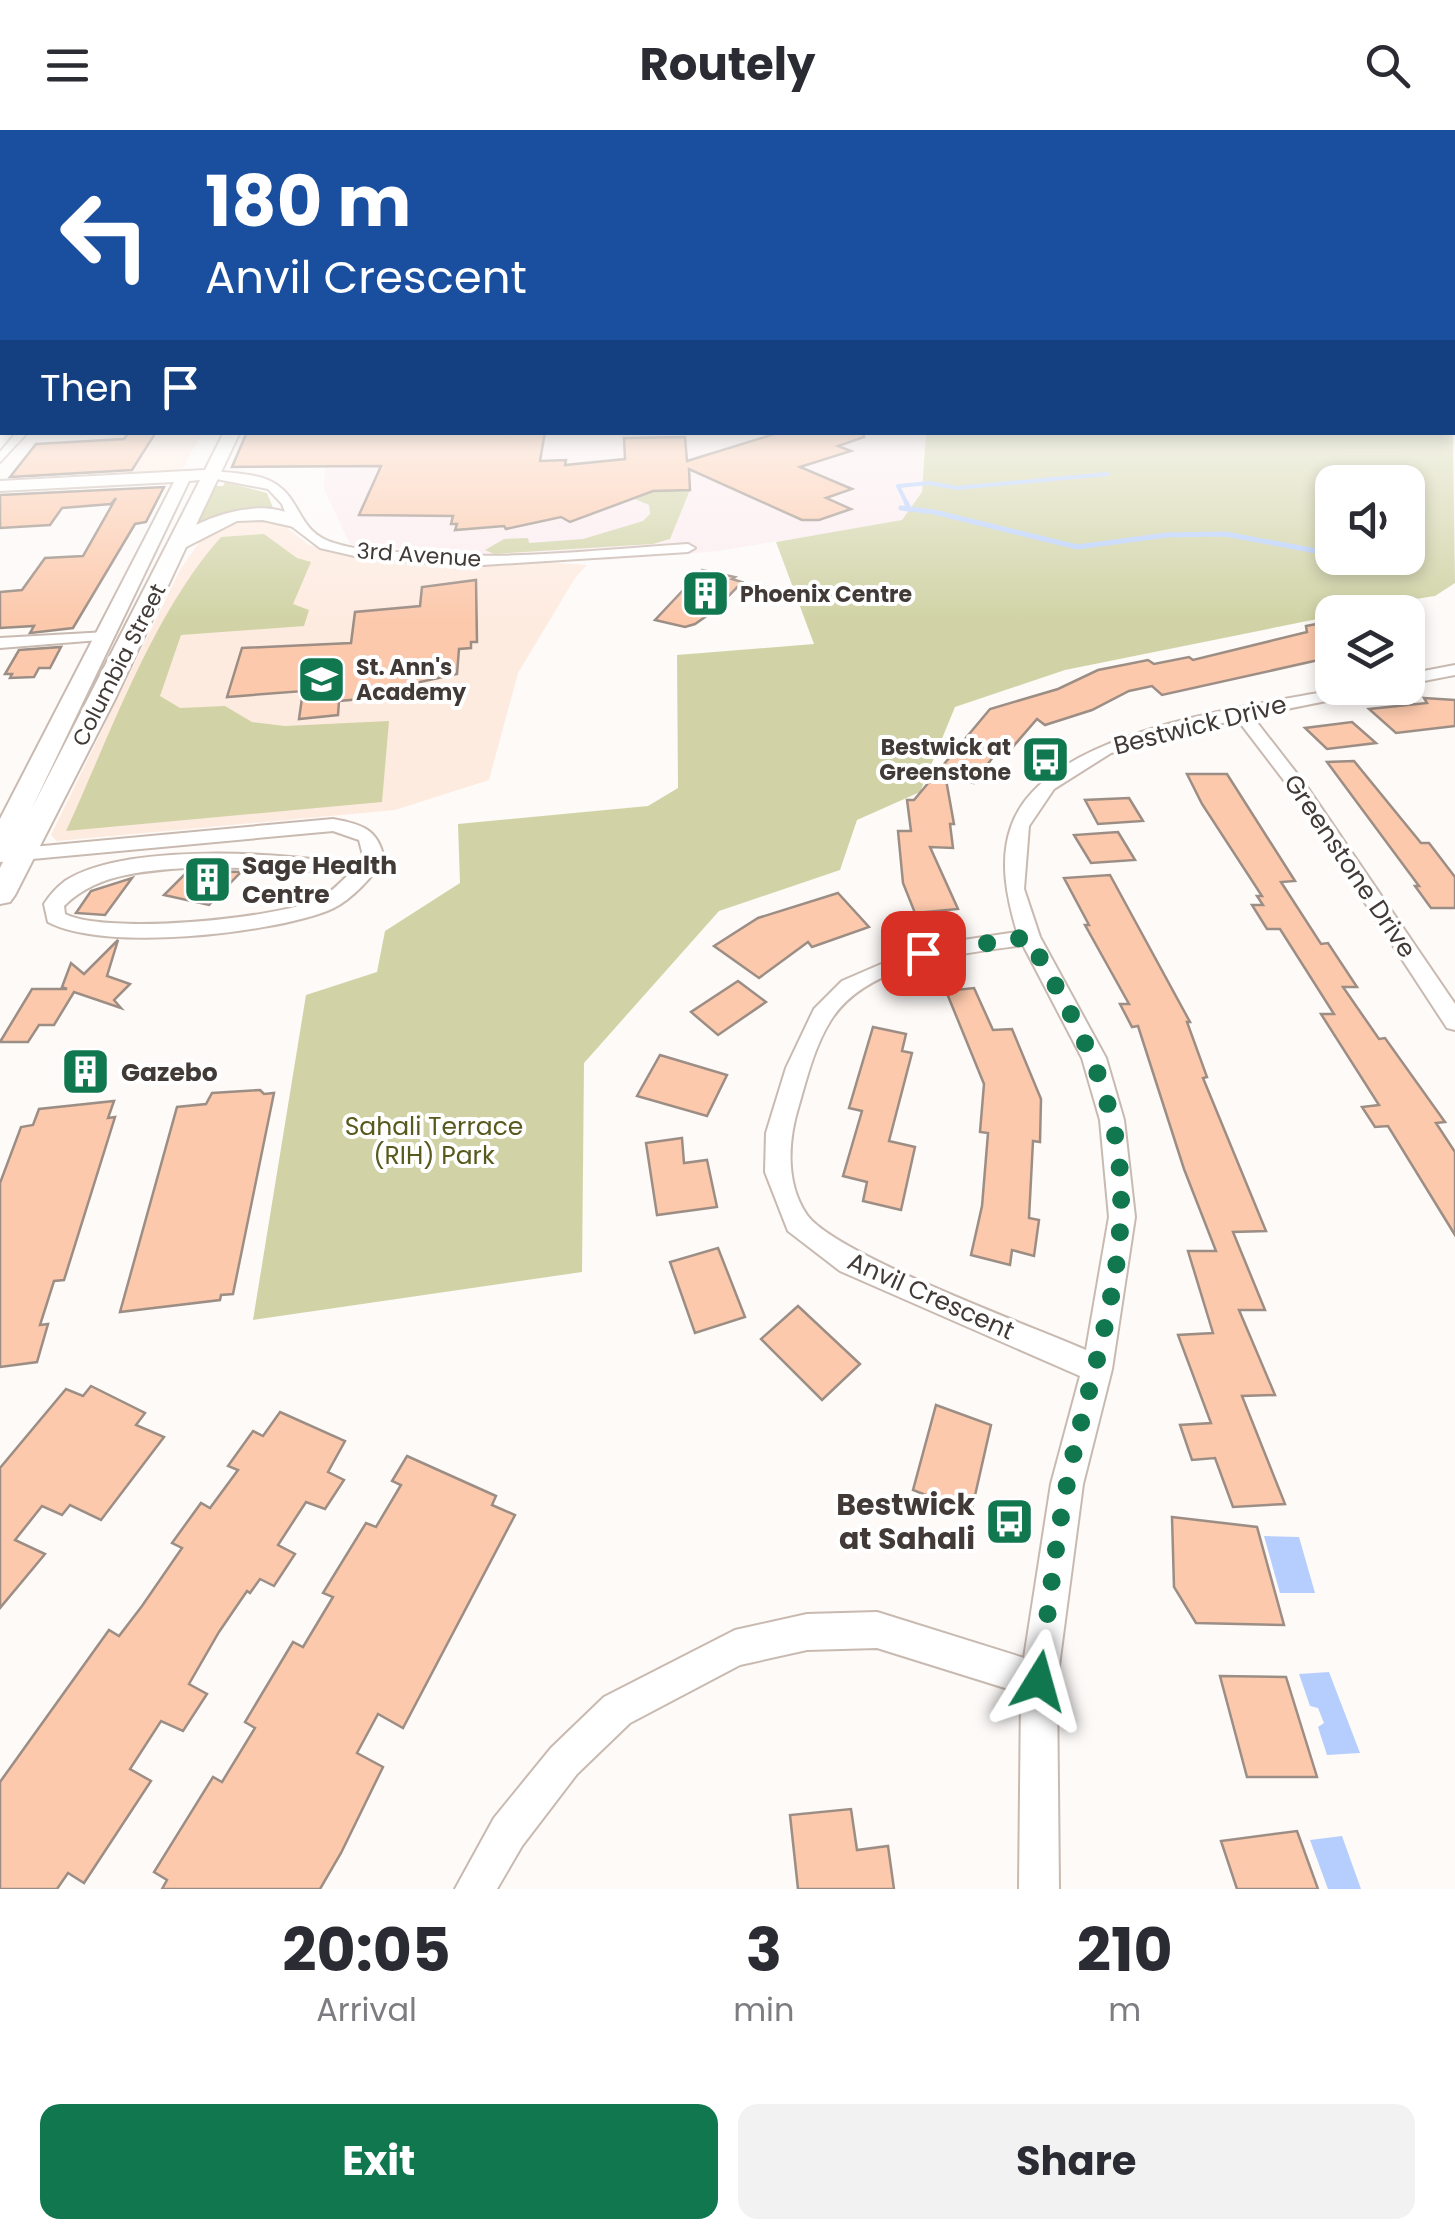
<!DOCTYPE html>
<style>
:root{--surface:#fff;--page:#f2f2f3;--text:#2b2b33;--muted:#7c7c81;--accent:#11774f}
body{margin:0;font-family:Poppins,sans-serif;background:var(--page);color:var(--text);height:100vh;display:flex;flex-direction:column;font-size:38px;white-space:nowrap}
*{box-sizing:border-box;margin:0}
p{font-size:32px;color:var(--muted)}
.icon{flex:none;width:55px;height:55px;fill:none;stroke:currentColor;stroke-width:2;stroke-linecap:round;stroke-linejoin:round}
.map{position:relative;height:1759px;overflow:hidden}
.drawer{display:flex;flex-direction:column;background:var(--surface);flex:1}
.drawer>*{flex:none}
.guide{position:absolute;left:0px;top:0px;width:1455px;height:305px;box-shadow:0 5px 15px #0003;background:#1a4fa0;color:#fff;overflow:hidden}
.buttons{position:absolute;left:1315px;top:335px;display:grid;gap:20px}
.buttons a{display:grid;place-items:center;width:110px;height:110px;border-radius:20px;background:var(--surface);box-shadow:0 5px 15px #0003;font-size:50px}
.pin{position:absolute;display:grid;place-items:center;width:85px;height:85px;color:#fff;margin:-42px;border-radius:20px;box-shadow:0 5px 15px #0006}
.me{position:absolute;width:110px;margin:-55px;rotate:8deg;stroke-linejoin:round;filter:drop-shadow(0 0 8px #0008)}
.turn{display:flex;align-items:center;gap:35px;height:210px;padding:0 40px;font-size:45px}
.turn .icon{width:130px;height:130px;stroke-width:2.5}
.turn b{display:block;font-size:70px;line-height:85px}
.then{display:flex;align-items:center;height:95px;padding:0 40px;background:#0003;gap:20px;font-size:38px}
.eta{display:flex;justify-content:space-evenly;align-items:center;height:170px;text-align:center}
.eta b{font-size:60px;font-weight:700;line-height:70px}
.primary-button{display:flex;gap:20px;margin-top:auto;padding:20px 40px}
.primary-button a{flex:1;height:115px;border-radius:20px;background:var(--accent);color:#fff;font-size:40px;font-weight:700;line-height:115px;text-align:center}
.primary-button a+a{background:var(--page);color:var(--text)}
header{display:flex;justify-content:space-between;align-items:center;height:130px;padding:0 40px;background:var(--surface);font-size:45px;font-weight:700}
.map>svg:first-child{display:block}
.built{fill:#feebe0}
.medical{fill:#fcecf0}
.green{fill:#d1d3a6;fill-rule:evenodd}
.water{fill:#b6cefd}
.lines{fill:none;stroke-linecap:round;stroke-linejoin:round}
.stream-far1{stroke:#b6cefd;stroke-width:4}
.stream{stroke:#b6cefd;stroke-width:5}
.building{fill:#fcc9ac;stroke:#9d8e85;stroke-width:2.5}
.street-casing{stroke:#c9bab1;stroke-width:4}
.secondary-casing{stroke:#c9bab1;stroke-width:4}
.street{fill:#fff;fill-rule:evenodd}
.secondary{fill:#fff;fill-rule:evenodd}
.route{stroke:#11774f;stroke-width:18;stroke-dasharray:0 32.4}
.labels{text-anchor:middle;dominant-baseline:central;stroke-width:8;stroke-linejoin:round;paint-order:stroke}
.far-street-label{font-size:22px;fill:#413a37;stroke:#fff}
.far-poi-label{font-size:22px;font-weight:bold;fill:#413a37;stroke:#fff;text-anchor:start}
.street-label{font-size:25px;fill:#413a37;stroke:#fff}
.poi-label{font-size:25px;font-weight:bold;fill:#413a37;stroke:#fff;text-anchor:start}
.park-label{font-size:25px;fill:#58591d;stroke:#fff}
.near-poi-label{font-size:30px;font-weight:bold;fill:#413a37;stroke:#fff;text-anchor:end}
</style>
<header><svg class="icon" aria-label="menu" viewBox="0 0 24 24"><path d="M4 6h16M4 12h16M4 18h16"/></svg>Routely<svg class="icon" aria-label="search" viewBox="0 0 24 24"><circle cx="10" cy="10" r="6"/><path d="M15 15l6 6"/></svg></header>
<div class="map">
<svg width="1455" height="1759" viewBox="0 0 1455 1759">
<rect width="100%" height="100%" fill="#fdfaf8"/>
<g class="built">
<path d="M112,303H202L181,342L78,348Z"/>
<path d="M252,385L279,391L309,415L359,428L436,436L547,432L587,435L575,448L518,543L489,650L395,680L57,711L51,705L180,440L210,397Z"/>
</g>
<path class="medical" d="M350,303H926L922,362L902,391L718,421L609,430L474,426L350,414L324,359L325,334Z"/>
<g class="green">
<path d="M1452,245L1455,453L1435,466L1332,482V486L1065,540L955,577L920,662L857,690L840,740L719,781L584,933L582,1142L253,1190L306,865L377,842L385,801L460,753L458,694L648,676L678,658L677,525L814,514L776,412L902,390L922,362L926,303L1452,302ZM1332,352H1408V428H1332Z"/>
<path d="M225,352L267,363L274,380L258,379L196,395L214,356H223Z"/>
<path d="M690,360L670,409L653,414L494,424L485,420L504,409L528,408L529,413L583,409L643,391L650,384L649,375L618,362Z"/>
<path d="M264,404L297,428L311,432L293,474L309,480L304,496L181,505L160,566L180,578L225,576L252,592L285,596L389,591L382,672L66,701C109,608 152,484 221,407Z"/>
</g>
<g class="water">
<path d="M1264,1406L1299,1407L1315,1463H1280Z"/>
<path d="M1329,1542L1360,1623L1327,1625L1318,1597L1324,1593L1318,1578L1310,1576L1299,1544Z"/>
<path d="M1342,1706L1361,1759H1328L1310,1710Z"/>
</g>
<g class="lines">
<path class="stream-far1" d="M907,374L898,356L929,353L957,358L1108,344"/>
<g class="stream">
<path d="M906,372L909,379"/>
<path d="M901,378L934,382L1077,417L1167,405L1225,404L1332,424"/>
<path d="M1358,428L1412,436"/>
</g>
</g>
<g class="building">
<path d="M129,302H156L132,340L10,347L36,314L124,309Z"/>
<path d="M247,302H545L540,331L566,330L565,335L625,329L624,308L685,307L687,331L781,302H863L864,307L838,316L851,321L800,337L852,359L826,368L851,379L819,390H802L689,339L690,360L653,361L570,392L561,387L506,399L504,396L455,400L457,394H451L453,386L359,385L381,336L232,337Z"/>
<path d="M164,357L146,392L135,394L73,498L30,503L34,496L0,498V462L22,460L45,428L83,426L116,368L111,374L62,378L50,395L0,398V365Z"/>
<path d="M702,440L735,447L732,449L742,452L715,480L695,494L685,497L655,490Z"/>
<path d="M476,450L477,512H471V518L459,519L457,544L420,552L419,564L339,571L338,585L299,589L303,561L227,567L242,518L351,513L355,482L420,476L422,457Z"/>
<path d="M1332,491V527L1162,565L1152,556L1129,561L1092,580L1045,595L1037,589L1011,619L1001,616L974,653L945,644L954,694H950L953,718L930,717L958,779L915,783L903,753L898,701H911L907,670H914L990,579L1058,559L1098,540L1148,530L1154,534L1189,527L1193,530L1307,502L1306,496Z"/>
<path d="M61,517L50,538H39L34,547L10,548L12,544H5L19,520Z"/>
<path d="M1424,568L1455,570V596L1396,603L1369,579L1427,573Z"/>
<path d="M1352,592L1376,613L1327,619L1305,598Z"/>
<path d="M1354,631L1421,713H1429L1455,747V778H1431L1415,756H1419L1327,632Z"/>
<path d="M1187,644H1227L1295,751L1281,752L1321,814L1328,813L1357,857H1343L1379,909L1385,908L1445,992L1436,993L1455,1022V1105L1388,996L1375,997L1362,977L1379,975L1321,884H1334L1280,799H1267L1252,775H1263L1257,766H1262L1202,674Z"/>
<path d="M1129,668L1143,691L1098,694L1085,670Z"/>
<path d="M1118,702L1135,730L1091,733L1074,705Z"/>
<path d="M188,741H197L241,742L209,775L164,765Z"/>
<path d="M1110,745L1190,892H1187L1207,947L1203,948L1266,1101L1233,1102L1265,1180H1239L1275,1265L1242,1266L1285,1374L1233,1377L1215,1328L1192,1330L1180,1295L1211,1293L1178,1205L1213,1203L1188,1121H1216L1184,1039L1138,896L1132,897L1120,874H1129L1085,795H1089L1064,748Z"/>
<path d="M132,748L105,785L76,783L91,761Z"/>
<path d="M838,763L869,797L812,817L808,812L759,848L714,816L758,788Z"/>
<path d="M118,810L107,846L130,854L114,870L121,878L74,862L54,895H39L28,912H0L32,859H67L62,857L71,833L84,844Z"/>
<path d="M738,851L766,872L718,905L691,882Z"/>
<path d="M974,858L993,900L1012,899L1041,969L1040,1012L1033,1011L1029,1088L1039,1090L1034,1126L1012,1120L1010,1135L971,1125L982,1076L988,1003L980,1002L984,954L946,861Z"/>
<path d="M873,897L906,904L902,921L912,923L889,1011L915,1017L901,1080L863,1071L867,1052L843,1046L862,981L849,978Z"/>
<path d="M660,925L727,945L707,986L637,966Z"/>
<path d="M260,960L264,964L274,963L233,1164L221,1165L220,1170L120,1182L177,977L206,974L212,963Z"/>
<path d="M114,971L108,988L115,987L64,1150L54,1151L40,1195L48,1194L37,1232L0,1237V1053L21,997L33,995L39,979Z"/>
<path d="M682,1008L684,1033L707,1030L717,1077L657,1085L646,1013Z"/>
<path d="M718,1118L745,1187L695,1203L670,1132Z"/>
<path d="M798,1176L860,1234L822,1270L761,1209Z"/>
<path d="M91,1256L145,1283L136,1295L164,1307L101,1390L70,1375L62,1385L42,1376L15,1410L45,1424L0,1478V1338L66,1259L83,1266Z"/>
<path d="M936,1275L991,1295L971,1383L913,1360Z"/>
<path d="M280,1282L345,1311L328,1342L344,1350L325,1379L306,1372L278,1415L295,1424L274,1456L260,1449L250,1463L247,1461L219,1502L189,1554L207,1564L183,1601L161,1591L130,1639L151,1651L84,1753L68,1743L57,1759H0V1652L109,1500L119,1506L142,1476L182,1418L172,1413L201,1373L210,1378L238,1340L228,1336L253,1301L263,1306Z"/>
<path d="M407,1326L496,1366L492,1375L515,1385L403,1598L378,1584L357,1623L383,1637L341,1723L320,1759H162L167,1750L154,1742L213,1647L222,1652L255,1598L245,1592L293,1512L303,1517L333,1467L323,1463L366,1393L376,1397L401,1355L392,1351Z"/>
<path d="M1172,1387L1257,1397L1284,1495L1196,1493L1174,1457Z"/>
<path d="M1220,1546L1286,1547L1317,1647H1247Z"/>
<path d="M851,1679L857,1720L888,1716L894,1759H798L790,1685Z"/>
<path d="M1297,1701L1318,1759H1237L1221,1711Z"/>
</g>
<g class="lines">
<defs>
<g id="street">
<path d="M17,302H28L0,332V322Z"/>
<path d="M210,341C231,343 260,343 277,355C302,372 298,402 334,413C359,421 385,421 411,423C503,431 596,420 688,414L695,418L688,422L467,436L359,427L320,418L290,395L282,374L268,359L206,347V343Z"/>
<path d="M107,502L112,503V509L0,518V508Z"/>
<path d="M1455,535V545L1408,554V544Z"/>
<path d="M1345,558H1374L1366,563L1252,586L1305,654L1455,874V900L1447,898L1292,661L1237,589L1111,623L1054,659L1029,696L1024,759L1040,807L1106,928L1124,990L1135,1087L1112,1239L1083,1354L1057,1551L1059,1759H1019L1021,1563L877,1518L807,1520L740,1535L630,1593L577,1644L522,1716L497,1759H455L494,1688L551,1618L604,1567L735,1500L807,1484L877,1482L1024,1528L1051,1354L1080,1246L840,1141L788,1101L765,1042L766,1003L786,938L814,879L842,851L923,816L1017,802C1007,768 999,731 1011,697C1044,598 1256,576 1345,558ZM1023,815L1082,928L1100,990L1109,1087L1086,1220C1031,1196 836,1125 807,1085C785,1053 788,1010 799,975C807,947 815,915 831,890C868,832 962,824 1023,815Z"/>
<path d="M333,689C361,694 379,699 384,730C370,749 349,773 327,781C266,804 105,822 48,792L44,774C49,766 57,757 65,751C125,712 288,722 357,736L364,729L359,710L333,701L0,732V720ZM197,737L293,739L347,746C338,755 328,765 317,770C273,789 107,805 65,784L64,776C99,741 150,741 197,737Z"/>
</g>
<g id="secondary">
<rect x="0" y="245" width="2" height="6"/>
<path d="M224,302H240L196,395C227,380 274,368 303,392L294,397L263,390L237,391L186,417L116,567L15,765L10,772L0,774V738L8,722L0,725V689L174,352L0,361V351L205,340ZM200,350L32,678L189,351Z"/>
</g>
</defs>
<use href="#street" class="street-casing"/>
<use href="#secondary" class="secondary-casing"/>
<use href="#street" class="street"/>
<use href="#secondary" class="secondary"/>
</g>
<linearGradient id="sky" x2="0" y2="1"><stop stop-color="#94bef0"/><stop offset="0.5" stop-color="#fefdfc"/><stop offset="1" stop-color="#fefdfc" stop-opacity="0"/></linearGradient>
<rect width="1455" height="491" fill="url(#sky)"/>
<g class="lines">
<path class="route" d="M923,823L1028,807C1061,865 1095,921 1111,987C1143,1112 1091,1233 1067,1354C1054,1419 1048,1486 1039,1551"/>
</g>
<defs>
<symbol id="building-square" viewBox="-11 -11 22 22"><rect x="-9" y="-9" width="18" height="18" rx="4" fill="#11774f" stroke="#fff"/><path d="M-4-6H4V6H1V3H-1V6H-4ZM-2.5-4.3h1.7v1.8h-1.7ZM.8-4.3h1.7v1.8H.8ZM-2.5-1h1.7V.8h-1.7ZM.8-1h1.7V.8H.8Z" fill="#fff"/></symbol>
<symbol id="school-square" viewBox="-11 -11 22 22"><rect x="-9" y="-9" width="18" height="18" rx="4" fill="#11774f" stroke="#fff"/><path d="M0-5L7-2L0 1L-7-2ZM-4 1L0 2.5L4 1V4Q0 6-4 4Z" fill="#fff"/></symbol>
<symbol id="bus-square" viewBox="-11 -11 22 22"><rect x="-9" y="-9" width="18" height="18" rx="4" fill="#11774f" stroke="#fff"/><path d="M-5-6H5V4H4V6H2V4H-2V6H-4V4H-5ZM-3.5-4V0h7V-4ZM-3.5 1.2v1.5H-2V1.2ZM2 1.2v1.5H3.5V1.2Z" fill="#fff"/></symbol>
</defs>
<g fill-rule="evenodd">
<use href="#building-square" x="678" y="436" width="55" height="55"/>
<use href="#school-square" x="294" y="522" width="55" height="55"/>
<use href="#bus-square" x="1018" y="602" width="55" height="55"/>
<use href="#building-square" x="180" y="722" width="55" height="55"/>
<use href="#building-square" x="58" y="914" width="55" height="55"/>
<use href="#bus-square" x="982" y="1364" width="55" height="55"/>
</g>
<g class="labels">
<g class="far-street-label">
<text transform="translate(419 425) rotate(4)">3rd Avenue</text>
<text transform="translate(119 535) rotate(-63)">Columbia Street</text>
</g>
<g class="far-poi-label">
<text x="740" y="464">Phoenix Centre</text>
<text x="356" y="537">St. Ann's<tspan x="356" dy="25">Academy</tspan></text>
<text x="1011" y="617" text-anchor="end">Bestwick at<tspan x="1011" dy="25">Greenstone</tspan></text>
</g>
<g class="street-label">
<text transform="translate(1200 595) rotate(-14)">Bestwick Drive</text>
<text transform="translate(1350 736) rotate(56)">Greenstone Drive</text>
<text transform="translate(931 1166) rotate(24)">Anvil Crescent</text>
</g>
<g class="poi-label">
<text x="242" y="735">Sage Health<tspan x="242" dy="29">Centre</tspan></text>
<text x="121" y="942">Gazebo</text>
</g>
<g class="park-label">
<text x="434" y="996">Sahali Terrace<tspan x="434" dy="29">(RIH) Park</tspan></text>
</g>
<g class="near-poi-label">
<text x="975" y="1374">Bestwick<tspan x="975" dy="34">at Sahali</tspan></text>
</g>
</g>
</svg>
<div class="buttons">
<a><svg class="icon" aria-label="sound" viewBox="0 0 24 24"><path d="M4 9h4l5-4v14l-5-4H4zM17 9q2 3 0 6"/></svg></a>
<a><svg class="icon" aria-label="layers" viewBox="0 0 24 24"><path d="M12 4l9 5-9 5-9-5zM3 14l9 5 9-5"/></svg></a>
</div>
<div class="pin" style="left:923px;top:823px;background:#d93025"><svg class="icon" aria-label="arrive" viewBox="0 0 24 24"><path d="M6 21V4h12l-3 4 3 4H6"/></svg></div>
<svg class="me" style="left:1039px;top:1551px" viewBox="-20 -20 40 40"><path d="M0-17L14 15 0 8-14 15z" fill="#11774f" stroke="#fff" stroke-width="4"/></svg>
<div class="guide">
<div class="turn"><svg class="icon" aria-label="left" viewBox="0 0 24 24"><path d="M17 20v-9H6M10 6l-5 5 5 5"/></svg><div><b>180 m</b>Anvil Crescent</div></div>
<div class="then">Then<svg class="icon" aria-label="arrive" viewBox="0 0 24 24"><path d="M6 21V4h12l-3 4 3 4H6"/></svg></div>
</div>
</div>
<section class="drawer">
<div class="eta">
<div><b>20:05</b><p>Arrival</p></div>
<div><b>3</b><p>min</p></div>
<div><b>210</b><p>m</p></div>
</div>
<div class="primary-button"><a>Exit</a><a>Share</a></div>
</section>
